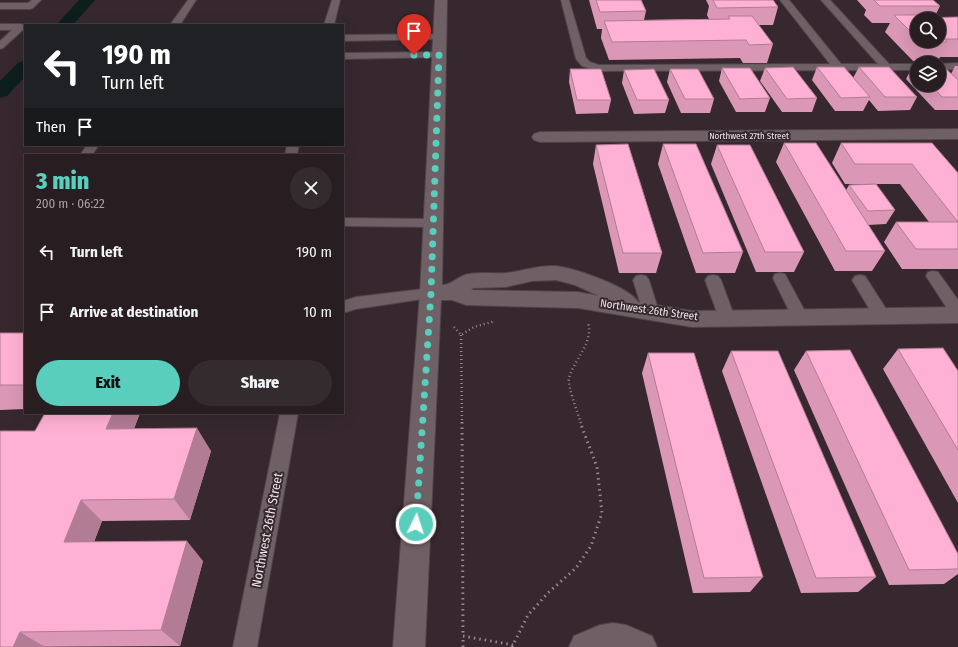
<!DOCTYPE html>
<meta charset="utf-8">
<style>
:root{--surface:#281e22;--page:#342b2f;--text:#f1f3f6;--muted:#a5a2a5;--line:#443c40;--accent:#5acebc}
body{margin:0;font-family:"Fira Sans Condensed",sans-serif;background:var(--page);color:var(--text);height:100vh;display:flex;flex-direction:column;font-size:15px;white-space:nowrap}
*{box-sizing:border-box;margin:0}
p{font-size:13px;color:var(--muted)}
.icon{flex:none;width:22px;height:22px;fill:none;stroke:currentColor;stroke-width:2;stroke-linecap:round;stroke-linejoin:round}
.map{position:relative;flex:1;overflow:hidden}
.side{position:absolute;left:24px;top:154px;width:320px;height:260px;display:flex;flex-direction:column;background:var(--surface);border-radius:0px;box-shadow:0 4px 16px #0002,0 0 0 1px var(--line)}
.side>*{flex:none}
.top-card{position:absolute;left:24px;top:24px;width:320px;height:122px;border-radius:0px;box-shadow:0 4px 16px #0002,0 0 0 1px var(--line);background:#202124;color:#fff;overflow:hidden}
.fabs{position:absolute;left:910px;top:12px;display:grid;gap:8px}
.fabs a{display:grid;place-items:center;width:36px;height:36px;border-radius:50%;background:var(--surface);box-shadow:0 4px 16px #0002,0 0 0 1px var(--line);font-size:20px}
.pin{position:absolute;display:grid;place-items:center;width:34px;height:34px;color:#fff;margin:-41px -17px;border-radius:50% 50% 50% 0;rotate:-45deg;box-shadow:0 0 4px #0007}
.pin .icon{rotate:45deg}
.me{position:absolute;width:44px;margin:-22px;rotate:4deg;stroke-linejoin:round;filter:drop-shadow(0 0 3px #0008)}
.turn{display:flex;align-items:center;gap:14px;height:84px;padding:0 12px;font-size:18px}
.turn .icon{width:52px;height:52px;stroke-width:2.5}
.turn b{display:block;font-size:28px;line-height:34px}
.then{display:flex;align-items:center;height:38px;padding:0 12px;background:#0003;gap:8px;font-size:15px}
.round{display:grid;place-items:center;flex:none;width:42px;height:42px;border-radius:21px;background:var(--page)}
.headline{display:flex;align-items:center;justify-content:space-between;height:68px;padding:0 12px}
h1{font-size:24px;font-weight:800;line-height:30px;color:var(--accent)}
.cta{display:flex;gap:8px;margin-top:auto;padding:8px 12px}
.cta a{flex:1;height:46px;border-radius:24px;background:var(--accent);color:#111;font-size:16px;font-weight:800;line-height:46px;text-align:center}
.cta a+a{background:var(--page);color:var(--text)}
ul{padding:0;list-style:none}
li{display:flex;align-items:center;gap:12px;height:60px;padding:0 12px}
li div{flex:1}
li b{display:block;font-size:15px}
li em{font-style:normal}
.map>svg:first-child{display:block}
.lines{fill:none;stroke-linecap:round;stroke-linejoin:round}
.canal{fill:#0d1f1c;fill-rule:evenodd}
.service-casing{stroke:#4f4449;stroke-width:2}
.minor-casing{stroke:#4f4449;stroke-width:2}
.path-far1{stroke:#94898e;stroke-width:2.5;stroke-dasharray:1 3;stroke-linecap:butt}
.path{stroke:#94898e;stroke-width:3;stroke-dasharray:1.5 4;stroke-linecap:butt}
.service{fill:#6f6066;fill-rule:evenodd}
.minor{fill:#6f6066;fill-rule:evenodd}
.wall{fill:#da98b6;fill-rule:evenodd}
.shaded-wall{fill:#b27c94}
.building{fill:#feb1d4;stroke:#b27c94}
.route{stroke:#5acebc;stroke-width:7;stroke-dasharray:0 12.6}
.labels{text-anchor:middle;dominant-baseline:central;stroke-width:4;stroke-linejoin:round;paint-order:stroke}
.far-street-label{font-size:9px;fill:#eee5e9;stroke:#36282e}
.street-label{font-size:11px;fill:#eee5e9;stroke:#36282e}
.near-street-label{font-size:13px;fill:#eee5e9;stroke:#36282e}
</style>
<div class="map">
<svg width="958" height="647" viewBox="0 0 958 647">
<rect width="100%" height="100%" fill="#36282e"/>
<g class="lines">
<g class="canal">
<path d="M79,0H95L73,25H56Z"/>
<path d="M25,61V77L7,96L0,98V81L19,62Z"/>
</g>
<defs>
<g id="service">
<path d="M32,0H41L33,8L30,9H0V3H28Z"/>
<path d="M188,0H196L180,25H170Z"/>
<path d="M332,0H340L334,25H324Z"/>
<path d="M561,0H569L586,58L590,62L599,65L830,64L780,0H789L841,64H878L821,0H830L889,64H917V70L598,71L582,66L576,59Z"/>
<path d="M0,24H21L24,25L25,28L3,48L0,49V41L12,30H0Z"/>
<path d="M440,34L443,35L445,37L443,39L343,41V35Z"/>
<path d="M439,52L443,53L444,55L443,57L343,59V53Z"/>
<path d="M958,63V69L939,70V64Z"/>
<path d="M87,145H99L92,155H80Z"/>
<path d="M287,145H299L297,155H285Z"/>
<path d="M343,218L433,219L438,220L440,223L438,226L433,227L343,226Z"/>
<path d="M933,271L938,272L958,300V318L952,316L926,276L928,272Z"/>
<path d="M780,273L785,274L787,278L808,317L806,321L800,323L794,321L792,317L773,278L775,274Z"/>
<path d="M641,275L646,276L649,280L659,312L657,316L651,318L645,316L643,312L633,280L636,276Z"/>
<path d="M713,275L718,276L721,280L735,318L733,322L727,324L721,322L719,318L705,280L708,276Z"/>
<path d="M860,275L865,276L888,312L890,316L888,320L882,322L876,320L852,280L855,276Z"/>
<path d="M431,288L436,289L439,293L436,297L356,309L343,313V301L356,297Z"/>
<path d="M280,413H298L257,647H233Z"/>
</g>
<g id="minor">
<path d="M435,0H447L442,285C453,285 458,275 469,274C481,272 494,274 506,273C523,271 538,265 555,266C572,267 630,287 638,302L692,311L958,307V323L692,327L578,308L466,305L452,300H441L425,647H393L420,293ZM556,280L575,285L599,296L578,292L471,290L473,288L506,287L532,281Z"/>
<path d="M958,129V139L540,142L534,140L532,137L534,134L540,132Z"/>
<path d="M613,623L626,625L652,636L657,647H569L574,636L600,625Z"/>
</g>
</defs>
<use href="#service" class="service-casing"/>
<use href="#minor" class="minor-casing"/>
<g class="path-far1">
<path d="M454,327L461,335L474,327L495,321"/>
<path d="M461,335L462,423"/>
<path d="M581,423C578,414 567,385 569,378C574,360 594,342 588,323"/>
</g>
<g class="path">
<path d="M462,422L463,636"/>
<path d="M463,647V636L513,645"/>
<path d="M512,647L528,615L549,592L576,568L591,546L602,513L597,467L580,422"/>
</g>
<use href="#service" class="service"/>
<use href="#minor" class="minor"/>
</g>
<g class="wall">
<path d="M589,0H641L646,11L644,20L709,19L707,15L709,6L706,0H773L778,7L773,25H758L773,44L767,63H743L740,58L609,60L601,38L602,29H597Z"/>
<path d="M857,0H933L940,6L934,18L958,17V57H940L938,61H913L885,32L890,23H872L864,15L866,10ZM917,19L939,41H917Z"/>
<path d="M913,66H917V85H939L951,74L955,66H958V110H935L906,79Z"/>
<path d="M817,67L853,78L859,67L917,97L910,110L878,111L869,100L863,111H835L812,80Z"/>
<path d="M722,68L770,98L765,112H736L719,81Z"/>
<path d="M765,68L817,98L812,112H782L760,81Z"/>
<path d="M570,69L611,100L608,113L576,114L569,82Z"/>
<path d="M670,69L714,99L710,113H681L667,82Z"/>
<path d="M624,70L669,100L665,113L634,114L622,83Z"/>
<path d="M784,143L846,190L849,185L895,210L886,224L868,225L885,251L872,271H835L776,162Z"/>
<path d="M841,143L958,173V269H902L884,242L896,222H929L900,184H845L832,163Z"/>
<path d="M663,144L743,252L735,273H696L658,164Z"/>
<path d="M596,145L662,253L656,273H619L593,164Z"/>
<path d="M717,145L804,252L794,272H756L711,164Z"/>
<path d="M0,333H25V409L0,410Z"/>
<path d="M898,349L958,371V503L883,369Z"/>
<path d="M731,351L876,577L858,592L801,593L722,371Z"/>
<path d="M806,351L958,554V574L944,584L889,585L794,370Z"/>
<path d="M648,353L763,577L750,592L693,593L642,373Z"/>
<path d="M45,413H140L134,429L211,451L190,520L102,521L94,542L203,561L180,646L0,647L35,431Z"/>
</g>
<g class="shaded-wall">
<path d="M113,413H140L124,452L106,429Z"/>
<path d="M197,428L211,451L190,520L174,499Z"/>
<path d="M81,500L102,521L86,562L64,542Z"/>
<path d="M187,541L203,561L180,646L161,630Z"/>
<path d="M20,632L45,647H13Z"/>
</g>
<g class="building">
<path d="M596,0H641L646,11L600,12Z"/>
<path d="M713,0H773L778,7L717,8Z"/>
<path d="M874,0H933L940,6H880Z"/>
<path d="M894,15H917L920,18L958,17V39H944L947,42H922L920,41H939V19H917V38Z"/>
<path d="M728,16H752L773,44L749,45L746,40L612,42L604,21L730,19Z"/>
<path d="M913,66H917V70Z"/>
<path d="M939,66H943L958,80V97H942L931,85H939Z"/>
<path d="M793,67L817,98L787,99L765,68Z"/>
<path d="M817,67H844L870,97L841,98Z"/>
<path d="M859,67H889L917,97H885Z"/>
<path d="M722,68H750L770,98L740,99Z"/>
<path d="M570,69H601L611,100H577Z"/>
<path d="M654,69L669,100H637L624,70Z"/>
<path d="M670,69H698L714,99H685Z"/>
<path d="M784,143H816L885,251H846Z"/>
<path d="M841,143H932L958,173V222L912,164H855Z"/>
<path d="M628,144L662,253H623L596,145Z"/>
<path d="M663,144H696L743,252L703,253Z"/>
<path d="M717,145H750L804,252H765Z"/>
<path d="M876,184L895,210L868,211L849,185Z"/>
<path d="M896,222H958V249H916Z"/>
<rect x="0" y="333" width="25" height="52"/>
<path d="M943,348L958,371V450L898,349Z"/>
<path d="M850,350L958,554V569L909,570L806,351Z"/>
<path d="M731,351H778L876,577L816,578Z"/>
<path d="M648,353H694L763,577L704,578Z"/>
<path d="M45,413H113L106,429L197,428L174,499L81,500L64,542L187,541L161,630L20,632L13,647H0V431H35Z"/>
</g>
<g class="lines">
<path class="route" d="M414,55H439L431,293L416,524"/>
</g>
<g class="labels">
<g class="far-street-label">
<text x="749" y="136">Northwest 27th Street</text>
</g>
<g class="street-label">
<text transform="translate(649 310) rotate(8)">Northwest 26th Street</text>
</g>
<g class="near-street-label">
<text transform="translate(267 530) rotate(-79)">Northwest 26th Street</text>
</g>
</g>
</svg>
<div class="fabs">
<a><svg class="icon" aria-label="search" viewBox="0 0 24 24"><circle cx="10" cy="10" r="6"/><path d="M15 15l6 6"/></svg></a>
<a><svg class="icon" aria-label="layers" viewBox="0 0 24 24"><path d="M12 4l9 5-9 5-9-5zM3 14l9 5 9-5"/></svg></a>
</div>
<div class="pin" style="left:414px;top:55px;background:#d93025"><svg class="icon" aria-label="arrive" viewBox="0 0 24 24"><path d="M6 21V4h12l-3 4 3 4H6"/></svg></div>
<svg class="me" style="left:416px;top:524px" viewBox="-20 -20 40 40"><circle r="17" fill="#5acebc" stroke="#fff" stroke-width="3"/><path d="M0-11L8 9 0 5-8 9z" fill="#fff"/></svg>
<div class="top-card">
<div class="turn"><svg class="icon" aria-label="left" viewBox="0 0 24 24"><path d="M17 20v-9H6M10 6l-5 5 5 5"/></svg><div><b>190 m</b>Turn left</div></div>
<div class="then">Then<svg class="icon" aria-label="arrive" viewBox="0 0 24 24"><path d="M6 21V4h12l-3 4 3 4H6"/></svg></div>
</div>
<section class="side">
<div class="headline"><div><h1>3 min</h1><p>200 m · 06:22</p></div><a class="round"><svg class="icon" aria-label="close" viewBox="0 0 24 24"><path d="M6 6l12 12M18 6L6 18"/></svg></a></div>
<ul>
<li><svg class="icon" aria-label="left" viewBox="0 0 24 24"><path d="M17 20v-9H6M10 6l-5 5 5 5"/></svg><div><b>Turn left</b></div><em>190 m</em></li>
<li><svg class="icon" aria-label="arrive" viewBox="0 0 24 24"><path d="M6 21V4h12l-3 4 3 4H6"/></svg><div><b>Arrive at destination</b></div><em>10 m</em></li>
</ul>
<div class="cta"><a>Exit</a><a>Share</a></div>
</section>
</div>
